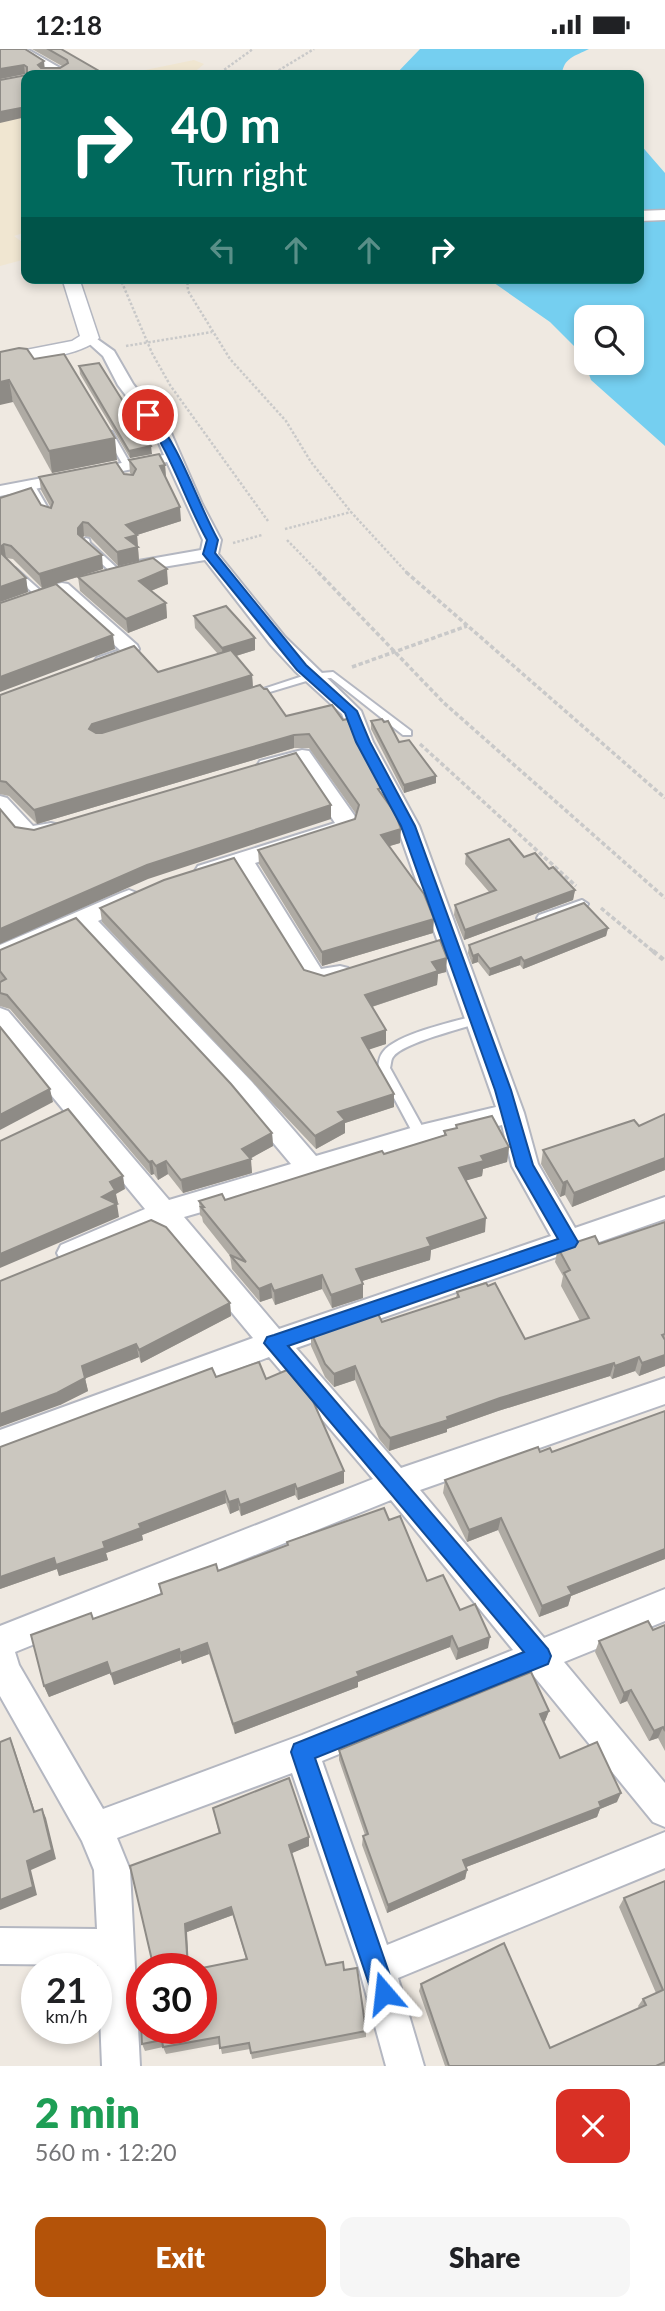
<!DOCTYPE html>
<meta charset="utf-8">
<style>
:root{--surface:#fff;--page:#f6f6f6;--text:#202124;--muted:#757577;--accent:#b45309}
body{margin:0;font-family:Lato,sans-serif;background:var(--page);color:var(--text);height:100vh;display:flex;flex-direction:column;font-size:26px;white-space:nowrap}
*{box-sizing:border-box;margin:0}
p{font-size:23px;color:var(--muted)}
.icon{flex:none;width:38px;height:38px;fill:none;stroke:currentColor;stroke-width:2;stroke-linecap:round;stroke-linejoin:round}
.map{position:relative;height:2017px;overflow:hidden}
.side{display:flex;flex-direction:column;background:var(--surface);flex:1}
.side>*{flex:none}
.guide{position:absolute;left:21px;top:21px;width:623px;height:214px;border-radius:14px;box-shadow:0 4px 10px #0003;background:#00695c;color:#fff;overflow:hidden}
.controls{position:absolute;left:574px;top:256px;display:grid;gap:14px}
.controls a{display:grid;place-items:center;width:70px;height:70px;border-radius:14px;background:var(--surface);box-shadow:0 4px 10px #0003;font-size:35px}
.speed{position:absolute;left:21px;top:1904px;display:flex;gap:14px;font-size:35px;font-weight:700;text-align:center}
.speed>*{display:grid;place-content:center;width:91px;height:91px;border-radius:50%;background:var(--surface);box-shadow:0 4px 10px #0003;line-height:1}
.speed small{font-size:18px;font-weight:400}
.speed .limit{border:10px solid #d22;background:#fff;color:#111}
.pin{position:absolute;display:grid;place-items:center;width:60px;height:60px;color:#fff;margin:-30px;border:4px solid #fff;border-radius:50%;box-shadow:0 2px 7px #0007}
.me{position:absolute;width:77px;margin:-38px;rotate:343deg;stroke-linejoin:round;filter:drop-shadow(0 0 5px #0008)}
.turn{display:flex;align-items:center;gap:24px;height:147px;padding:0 35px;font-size:32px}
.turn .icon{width:91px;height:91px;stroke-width:2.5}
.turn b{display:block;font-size:49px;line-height:60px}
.lanes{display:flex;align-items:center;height:66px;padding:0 35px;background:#0003;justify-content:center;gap:35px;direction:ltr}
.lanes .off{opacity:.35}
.round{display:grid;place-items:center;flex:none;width:74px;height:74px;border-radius:14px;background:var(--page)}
.head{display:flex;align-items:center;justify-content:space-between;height:119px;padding:0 35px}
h1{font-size:42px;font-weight:800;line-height:52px;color:#1e9e55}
.primary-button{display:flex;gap:14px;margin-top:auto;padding:14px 35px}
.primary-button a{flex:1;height:80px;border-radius:14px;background:var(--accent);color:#fff;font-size:28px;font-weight:800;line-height:80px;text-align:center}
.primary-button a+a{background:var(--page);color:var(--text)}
.status{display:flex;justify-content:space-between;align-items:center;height:49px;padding:0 35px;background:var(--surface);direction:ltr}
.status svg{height:19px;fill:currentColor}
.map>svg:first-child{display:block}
.education{fill:#f0e6d1}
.water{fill:#75cff0;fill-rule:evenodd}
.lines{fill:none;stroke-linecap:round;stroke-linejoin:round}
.service-casing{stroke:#b4b7c1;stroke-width:4}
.minor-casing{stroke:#b4b7c1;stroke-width:4}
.tertiary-casing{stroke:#b4b7c1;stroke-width:3}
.path-far2{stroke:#c9c9c9;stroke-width:2.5;stroke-dasharray:2.5 2;stroke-linecap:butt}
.path-far1{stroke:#c9c9c9;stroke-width:3.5;stroke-dasharray:4.5 2.5;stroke-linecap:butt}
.path{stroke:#c9c9c9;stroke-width:4.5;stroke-dasharray:5 3.5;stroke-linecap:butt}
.service{fill:#fff;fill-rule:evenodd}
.minor{fill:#fff;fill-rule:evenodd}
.tertiary{fill:#fff;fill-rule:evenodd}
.wall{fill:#afaba4}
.shaded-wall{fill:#8e8b86}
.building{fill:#cbc7bf;stroke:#8e8b86;stroke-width:2}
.route{fill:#1a73e8;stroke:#114b97;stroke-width:2}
</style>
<div class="status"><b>12:18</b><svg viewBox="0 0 49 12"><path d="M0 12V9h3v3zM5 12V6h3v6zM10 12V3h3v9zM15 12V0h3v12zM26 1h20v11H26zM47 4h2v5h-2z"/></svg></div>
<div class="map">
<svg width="665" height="2017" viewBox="0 0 665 2017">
<rect width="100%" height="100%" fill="#efe9e1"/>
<g class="education">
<path d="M194,11L204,15L191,26H121Z"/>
<path d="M26,46V183L14,187L26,196V210L0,217V51Z"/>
</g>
<g class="water">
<path d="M420,0H589C575,7 563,9 562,26H395Z"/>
<path d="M639,94L665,124V397L591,331L582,305L550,273L487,229H639ZM586,268H632V313H586Z"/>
</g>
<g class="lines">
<defs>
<g id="service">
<path d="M105,381L112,383L131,416L130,418L123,416L104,383Z"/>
<path d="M27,433L34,435L53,468L52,470L45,468L26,435Z"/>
<path d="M86,489L89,490L90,494L118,520V524H112L82,497V492Z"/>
<path d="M15,519L42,543V547H36L12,524L11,522Z"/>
<path d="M333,623L411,682V686H403L331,629L313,630L253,648L248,645L309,625Z"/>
<path d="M582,851L588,855L586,858L543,873L537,869L539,866Z"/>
<path d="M478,966L484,970L482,973C464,979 402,994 393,1008C391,1010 391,1016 390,1019L427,1086L426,1090H416L378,1019C379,1013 379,1008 383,1003C396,985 456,972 478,966Z"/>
</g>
<g id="minor">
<path d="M14,0H27L67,23L61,26H42L51,22Z"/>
<path d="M90,285L114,302L133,335L171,384L202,455L221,491L218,505L285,588L361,662L373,693L419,777L524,1064L538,1115L575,1179L665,1148V1170L296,1299L401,1419L665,1329V1355L420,1441L544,1589L665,1540V1572L564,1613L665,1734V1778L653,1773L533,1626L322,1712L387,1896L665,1783V1819L398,1929L424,2017H386L359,1919L292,1724L117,1789L130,1821L140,2017H102L98,1916L0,1915V1879L97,1880L94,1821L82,1792L0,1647V1577L373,1430L269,1308L0,1409V1381L253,1289L160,1177L81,1212L71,1215L61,1212L57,1204L61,1196L145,1160L0,984V959L8,962L169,1151L291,1115L234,1047L79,880L0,913V896L121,844L129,841L137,844L140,849L137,854L98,872L252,1033L316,1107L421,1076L496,1058L397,777L353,693L342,665L295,622L271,596L205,511L127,524L118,519L127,514L201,501L203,491L167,413L0,447V437L164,406L155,385L118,336L103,307L83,289ZM502,1076L512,1117L551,1187L279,1280L184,1168L312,1131L421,1096ZM391,1451L513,1601L302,1686L103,1760L19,1616L15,1603Z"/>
<path d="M62,534L68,535L137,596L139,600L135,608L104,619L97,617L94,613L97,609L120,601L56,543L53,539L56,535Z"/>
<path d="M302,701L309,702L354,766L357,771L352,783L255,814L321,920L340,917L348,919L352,925L348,931L323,938L305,932L237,820L206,829L198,827L195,822L198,817L335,774L297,715L267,724L260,722L257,717L260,712Z"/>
<path d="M0,747L7,749L33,777L51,774L59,776L62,781L59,786C25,795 22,792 0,767Z"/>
</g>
<g id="tertiary">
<path d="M665,161V171L639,172V162Z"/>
<path d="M62,229H79L99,289C84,307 24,312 0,316V306L72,292L80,287Z"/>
</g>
</defs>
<use href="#service" class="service-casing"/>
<use href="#minor" class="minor-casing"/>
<use href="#tertiary" class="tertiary-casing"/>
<g class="path-far2">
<path d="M217,26L253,0"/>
<path d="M271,26L314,0"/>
<path d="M120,229L152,304L170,336L268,472"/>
<path d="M187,229L188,242L230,310L286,372L311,413L351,463L408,525"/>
<path d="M126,297L212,283"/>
<path d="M285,480L351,463"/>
<path d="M287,491L320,525"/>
<path d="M233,494L262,486"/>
</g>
<g class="path-far1">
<path d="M318,523L444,654L665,849"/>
<path d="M406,523L665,749"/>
<path d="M352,618L467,577"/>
<path d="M420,695L576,837"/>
<path d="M601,859L655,904"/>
</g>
<path class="path" d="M653,902L665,912"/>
<use href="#service" class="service"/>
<use href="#minor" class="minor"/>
<use href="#tertiary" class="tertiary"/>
</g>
<g class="wall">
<path d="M0,0L45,19H60L62,17L32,0H61L106,26L25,25L0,30Z"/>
<path d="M0,303L117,411L52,424L13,353Z"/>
<path d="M79,317L152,405L130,409L80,325Z"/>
<path d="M129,411L165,416L166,429L181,472L137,486L139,512L118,517L90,488L84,487L82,489L103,520L79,527L168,535L151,542L166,554L167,569L128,584L80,542L78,528L42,539L13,510L6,509L26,529L28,543L0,553V449L41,456L51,459L41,441L39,428L124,425L132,426L130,424Z"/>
<path d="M194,567L255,589V601L236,607L252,626L253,638L286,667L382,744L400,794L389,797L433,884L322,917L259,815L258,801L355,770L356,765L309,699H294L37,775L9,747L0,745V646L158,623L218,605L195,579Z"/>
<path d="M371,672L399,693L436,727V734L404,744L371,680Z"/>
<path d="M466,805L549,820L575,841L573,851L464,891L454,866L455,856L489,843L465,815Z"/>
<path d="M100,859L324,927L446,923L438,925L437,936L372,958L386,995L368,1000L394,1058L345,1074V1084L316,1100L102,873Z"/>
<path d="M608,879L606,887L523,920L520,916L489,927L478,913L472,915L468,904L469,896Z"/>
<path d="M0,901L272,1084L273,1097L250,1109L252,1124L183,1144L168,1125L158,1131L154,1125L151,1126L10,960L0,957Z"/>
<path d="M665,1065V1121L572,1158L565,1146L560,1148L541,1115L543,1101L639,1077Z"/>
<path d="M456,1076L509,1098L507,1113L483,1120L482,1127L466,1131L485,1183L431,1201L430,1211L362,1232L363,1249L332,1259L322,1240L275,1256L272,1249L260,1253L232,1220L230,1207L203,1173L202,1168L200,1166L199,1152L225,1151L384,1105L444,1086V1082L456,1079Z"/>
<path d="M665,1173V1317L639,1327L635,1322L612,1330L610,1327L498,1362L447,1380V1383L389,1402L379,1390L355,1331L334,1338L325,1328L311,1297V1283L382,1273L456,1249L457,1243L525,1290L580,1272L561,1237L563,1227L555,1213L558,1199L599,1195Z"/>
<path d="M0,1232L230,1254L231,1267L141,1314L139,1308L85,1329L88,1342L60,1356Z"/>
<path d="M216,1328L266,1330L344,1434L298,1451L295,1446L241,1467L239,1461L230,1465L226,1454L142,1486L143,1491L106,1504L108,1511L59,1527L57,1520L0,1540V1398Z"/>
<path d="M665,1362V1510L571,1547L568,1557L539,1568L498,1481L467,1493L443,1444L445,1431L540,1403H552Z"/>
<path d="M389,1471L427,1532L460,1561L488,1599L456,1611L450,1598L358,1633V1638L235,1685L209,1605L182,1615L181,1611L114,1636L110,1624L49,1648L44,1637L93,1570L161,1545L159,1535L218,1522L287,1496V1493Z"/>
<path d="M665,1576V1702L658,1689L649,1692L627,1652L620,1655L595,1603L599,1592L653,1581Z"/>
<path d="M549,1662L545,1672L543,1673L560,1709L617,1753L600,1760L597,1768L466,1818L467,1821L465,1830L387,1864L362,1796L363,1787L365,1786L339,1711V1701Z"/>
<path d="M213,1759L309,1797L291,1804L326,1916L344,1921L366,1982V1988L252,2010L250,2000L222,2005L220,1995L166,2005L163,1998L145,2002L142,1995V1979L246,1910L233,1866L187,1883L154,1920L219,1785Z"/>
<path d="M665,1832V2017H445L419,1942L421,1935L550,1999L639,1959L638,1957L643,1950L656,1944L619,1858L624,1849Z"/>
</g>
<g class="shaded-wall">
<path d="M44,12L45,22L39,25L38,16Z"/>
<path d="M24,16L25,25L0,30V20Z"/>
<path d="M26,58V68L0,74V63Z"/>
<path d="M9,331L13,353L0,356V333Z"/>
<path d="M115,389L117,411L52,424L49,402Z"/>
<path d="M151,397L152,405L130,409L129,402Z"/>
<path d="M165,416L166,429L160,417Z"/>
<path d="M180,458L181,472L137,486L139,512L118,517L117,503L126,476Z"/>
<path d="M83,473L84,487L79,492L78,479Z"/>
<path d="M4,495L6,509L2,512L0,498Z"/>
<path d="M102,506L103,520L42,539L39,525Z"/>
<path d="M167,520L168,535L140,546L139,532Z"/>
<path d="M26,529L28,543L0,553V538Z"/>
<path d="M166,554L167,569L128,584L126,570Z"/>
<path d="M113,586L115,600L0,643V628Z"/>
<path d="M255,589V601L223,611L222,599Z"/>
<path d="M252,626L253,640L94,688L89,680L92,675Z"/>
<path d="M294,686V699L37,775L34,761Z"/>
<path d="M436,727V734L404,744V736Z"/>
<path d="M331,756V770L148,830L0,895V880L147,816Z"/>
<path d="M401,780L400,794L380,800L381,786Z"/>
<path d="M575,841L573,851L464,891L465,881Z"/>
<path d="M434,870L433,884L322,917V903Z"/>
<path d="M608,879L606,887L523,920L524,912Z"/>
<path d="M478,905V913L472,915L473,907Z"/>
<path d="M521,908L520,916L489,927L490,920Z"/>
<path d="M447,909L446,923L438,925L437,936L365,960V946L432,913Z"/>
<path d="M386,981V995L362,1003V989Z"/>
<path d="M50,1040L53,1053L0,1081V1066Z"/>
<path d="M394,1045V1058L345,1074V1084L316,1100L315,1087L338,1063Z"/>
<path d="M272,1084L273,1097L246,1112L251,1110L252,1124L183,1144L181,1131L242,1100Z"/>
<path d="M509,1098L507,1113L483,1120L482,1127L458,1134L459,1119L481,1107Z"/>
<path d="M665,1109V1121L572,1158L574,1144Z"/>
<path d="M152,1112L154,1125L151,1126L149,1113Z"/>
<path d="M166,1112L168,1125L158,1131L156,1117Z"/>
<path d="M123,1127L125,1140L116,1145L118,1154L113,1156L117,1155L119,1168L0,1219V1205L102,1148L110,1133Z"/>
<path d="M567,1132L565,1146L560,1148L563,1134Z"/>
<path d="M486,1169L485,1183L431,1201L430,1211L356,1234V1220L427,1189Z"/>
<path d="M322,1226V1240L275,1256L274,1242Z"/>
<path d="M271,1235L272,1249L260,1253L259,1240Z"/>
<path d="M363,1235V1249L332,1259L331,1246Z"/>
<path d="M230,1254L231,1267L141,1314L139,1301Z"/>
<path d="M136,1295L139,1308L84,1330L82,1317Z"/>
<path d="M665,1306V1317L639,1327L642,1314Z"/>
<path d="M639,1308L635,1322L612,1330L615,1317Z"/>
<path d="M614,1314L610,1327L498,1362L447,1380V1383L389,1402L390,1389L500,1349Z"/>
<path d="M355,1317V1331L334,1338V1325Z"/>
<path d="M85,1329L88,1342L60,1356L0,1378V1365Z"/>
<path d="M344,1422V1434L298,1451L297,1440Z"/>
<path d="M295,1435V1446L241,1467L240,1456Z"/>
<path d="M225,1442L226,1454L142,1486L143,1491L106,1504L108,1511L59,1527L57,1520L0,1540V1528L103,1493L139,1475Z"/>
<path d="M238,1450L239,1461L230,1465L229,1453Z"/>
<path d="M501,1469L498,1481L467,1493L469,1481Z"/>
<path d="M665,1500V1510L571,1547L568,1557L539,1568L542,1557L568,1538Z"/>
<path d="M452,1587L450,1598L358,1633V1638L235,1685L233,1675L357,1623Z"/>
<path d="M490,1588L488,1599L456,1611L458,1600Z"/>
<path d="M207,1594L209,1605L182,1615L180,1604Z"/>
<path d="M179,1600L181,1611L114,1636L111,1625Z"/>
<path d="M107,1613L111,1624L49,1648L44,1637Z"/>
<path d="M631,1641L627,1652L620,1655L624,1644Z"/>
<path d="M549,1662L545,1672L537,1676L540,1665Z"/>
<path d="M663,1678L658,1689L649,1692L654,1682Z"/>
<path d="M10,1689L14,1699L38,1772L34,1763Z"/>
<path d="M621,1744L617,1753L600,1760L597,1768L461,1820L463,1811Z"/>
<path d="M42,1760L46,1769L56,1810L31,1821L37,1846L0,1861V1851L27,1812Z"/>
<path d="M309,1788V1797L290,1805L289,1796Z"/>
<path d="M467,1821L465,1830L387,1864L388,1856Z"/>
<path d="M231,1858L233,1866L187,1883L189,1920H188L185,1875Z"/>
</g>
<g class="building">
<path d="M0,0H25L44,12L38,16L41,19H60L68,14L67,11L48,0H61L106,26H26V58L0,63V31L27,26V18L24,16L0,20Z"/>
<path d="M19,299L27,300L34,310L64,305L115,389L49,402L9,331L0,333V303Z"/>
<path d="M99,314L151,397L129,402L79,317Z"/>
<path d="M159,405L165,416L160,417L180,458L126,476L137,486L126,489L138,498L117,503L88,474L83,473L78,479V485L102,506L39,525L11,497L4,495L0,498L1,504L26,529L0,538V449L31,439L41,456L51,459L53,453L39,428L116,413L124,425L133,426L136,420L129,411Z"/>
<path d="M153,509L167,520L139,532L166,554L126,570L78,528Z"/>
<path d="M56,535L113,586L0,628V554Z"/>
<path d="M226,557L255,589L222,599L194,567Z"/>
<path d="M134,597L158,623L231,601L252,626L92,675L89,680L96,684H102L260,636L264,640H267L286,667L332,656L343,671L347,670L382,739L378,740L395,764L401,780L381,786L424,845L434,870L322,903L258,801L355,770L359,756L309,685L294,686L34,761L6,733L0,732V646Z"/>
<path d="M382,670L384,673L388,672L399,693L409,691L436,727L404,736L371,672Z"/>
<path d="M296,704L331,756L147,816L0,880V760L15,778L34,781Z"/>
<path d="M509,790L524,808L535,804L549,820L553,818L575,841L465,881L455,856L496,841L466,805Z"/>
<path d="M234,809L304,921L324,927L440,891L447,909L432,913L438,922L365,946L386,981L362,989L394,1045L338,1063L345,1071L315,1087L100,859L164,831Z"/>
<path d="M584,854L608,879L524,912L521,908L490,920L478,905L473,907L469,896Z"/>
<path d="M76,869L231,1035L272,1084L242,1100L251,1110L181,1131L166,1112L156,1117L152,1112L149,1113L7,946L0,944V933L6,930L0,922V901Z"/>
<path d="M0,978L50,1040L0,1066Z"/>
<path d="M68,1060L123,1127L110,1133L115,1141L102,1148L117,1155L0,1205V1092Z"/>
<path d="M665,1065V1109L574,1144L567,1132L563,1134L543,1101L634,1071L639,1077Z"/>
<path d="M492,1067L509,1098L481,1107L484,1112L459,1119L486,1169L427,1189L431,1197L356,1220L363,1235L331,1246L322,1226L274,1242L271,1235L259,1240L230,1206L246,1213L201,1158H204L199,1152L222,1145L225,1151L382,1102L384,1105L446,1086L444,1082L457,1079L456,1076Z"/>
<path d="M151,1171L166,1178L230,1254L139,1301L136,1295L82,1317L85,1329L57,1344L0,1365V1232Z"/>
<path d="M665,1173V1285L662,1286L665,1291V1306L642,1314L639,1308L615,1317L614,1314L500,1349L447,1368L448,1371L390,1389L380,1377L355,1317L334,1325L325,1315L311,1283L376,1261L382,1273L459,1248L457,1243L486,1234L488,1237L495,1234L525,1290L589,1269L564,1224L570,1221L558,1199L595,1187L599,1195Z"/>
<path d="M259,1313L266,1330L287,1321L313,1352L344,1422L297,1440L295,1435L240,1456L238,1450L229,1453L225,1442L139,1475L141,1479L103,1493L105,1499L56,1516L54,1509L0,1528V1398L212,1319L216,1328Z"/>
<path d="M665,1362V1500L568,1538L572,1545L542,1557L501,1469L469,1481L445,1431L538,1398L540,1403L550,1399L552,1403Z"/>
<path d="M384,1459L389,1471L400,1467L427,1532L443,1526L460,1561L475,1555L490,1588L458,1600L452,1587L357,1623L359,1627L233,1675L207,1594L180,1604L179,1600L111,1625L107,1613L44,1637L31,1586L91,1564L93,1570L162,1545L159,1535L216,1515L218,1522L288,1496L287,1493Z"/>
<path d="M648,1572L653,1581L665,1576V1682L663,1678L654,1682L631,1641L624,1644L599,1592Z"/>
<path d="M531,1623L549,1662L540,1665L560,1709L597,1693L621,1744L599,1753L601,1758L463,1811L467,1821L388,1856L363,1787L368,1785L339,1701Z"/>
<path d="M10,1689L34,1763L42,1760L52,1801L27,1812L33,1838L0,1851V1693Z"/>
<path d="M289,1729L309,1788L289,1796L326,1916L343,1913L344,1921L357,1919L366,1982L251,2004L249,1994L220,1999L219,1988L163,1998L162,1991L142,1995L138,1925L142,1924V1979H201V1920H197L247,1910L231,1858L185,1875L188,1920H154L130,1817L220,1784L213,1759Z"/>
<path d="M665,1832V2013L656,2017H449L421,1935L504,1894L550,1999L646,1956L643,1950L663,1941L624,1849Z"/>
</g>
<path class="route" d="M144,364H151C182,400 195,449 218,491L215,504L306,616L357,662L370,693L415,777L511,1041L533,1116L578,1193L575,1198L288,1297L548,1600L551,1607L548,1615L315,1709L396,1944L392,1952L384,1956L375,1952L372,1944L291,1703L294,1695L524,1603L264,1294L267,1288L274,1286L558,1190L516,1117L495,1041L401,777L356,693L345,664L297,621L203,505L207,491C184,450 171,403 143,366Z"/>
</svg>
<div class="controls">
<a><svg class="icon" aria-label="search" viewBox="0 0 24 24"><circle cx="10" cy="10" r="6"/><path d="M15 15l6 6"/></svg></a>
</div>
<div class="speed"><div>21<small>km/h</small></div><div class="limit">30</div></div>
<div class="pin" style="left:148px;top:366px;background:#d93025"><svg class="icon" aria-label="arrive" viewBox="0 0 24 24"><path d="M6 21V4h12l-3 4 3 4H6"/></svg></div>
<svg class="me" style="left:384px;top:1944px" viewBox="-20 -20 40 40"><path d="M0-17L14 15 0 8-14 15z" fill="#1a73e8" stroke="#fff" stroke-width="4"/></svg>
<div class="guide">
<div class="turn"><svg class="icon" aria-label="right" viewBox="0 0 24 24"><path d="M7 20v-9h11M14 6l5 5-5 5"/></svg><div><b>40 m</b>Turn right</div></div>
<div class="lanes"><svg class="icon off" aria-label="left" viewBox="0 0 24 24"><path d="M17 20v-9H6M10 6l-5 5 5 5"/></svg><svg class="icon off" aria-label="ahead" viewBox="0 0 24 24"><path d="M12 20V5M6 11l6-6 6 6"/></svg><svg class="icon off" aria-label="ahead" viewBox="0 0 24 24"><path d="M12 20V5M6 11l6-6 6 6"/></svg><svg class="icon" aria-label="right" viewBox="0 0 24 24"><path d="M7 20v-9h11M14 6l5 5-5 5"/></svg></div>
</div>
</div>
<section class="side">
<div class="head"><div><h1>2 min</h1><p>560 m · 12:20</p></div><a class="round" style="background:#d93025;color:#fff"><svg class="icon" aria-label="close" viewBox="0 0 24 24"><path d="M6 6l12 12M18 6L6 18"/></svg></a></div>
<div class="primary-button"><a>Exit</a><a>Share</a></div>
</section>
